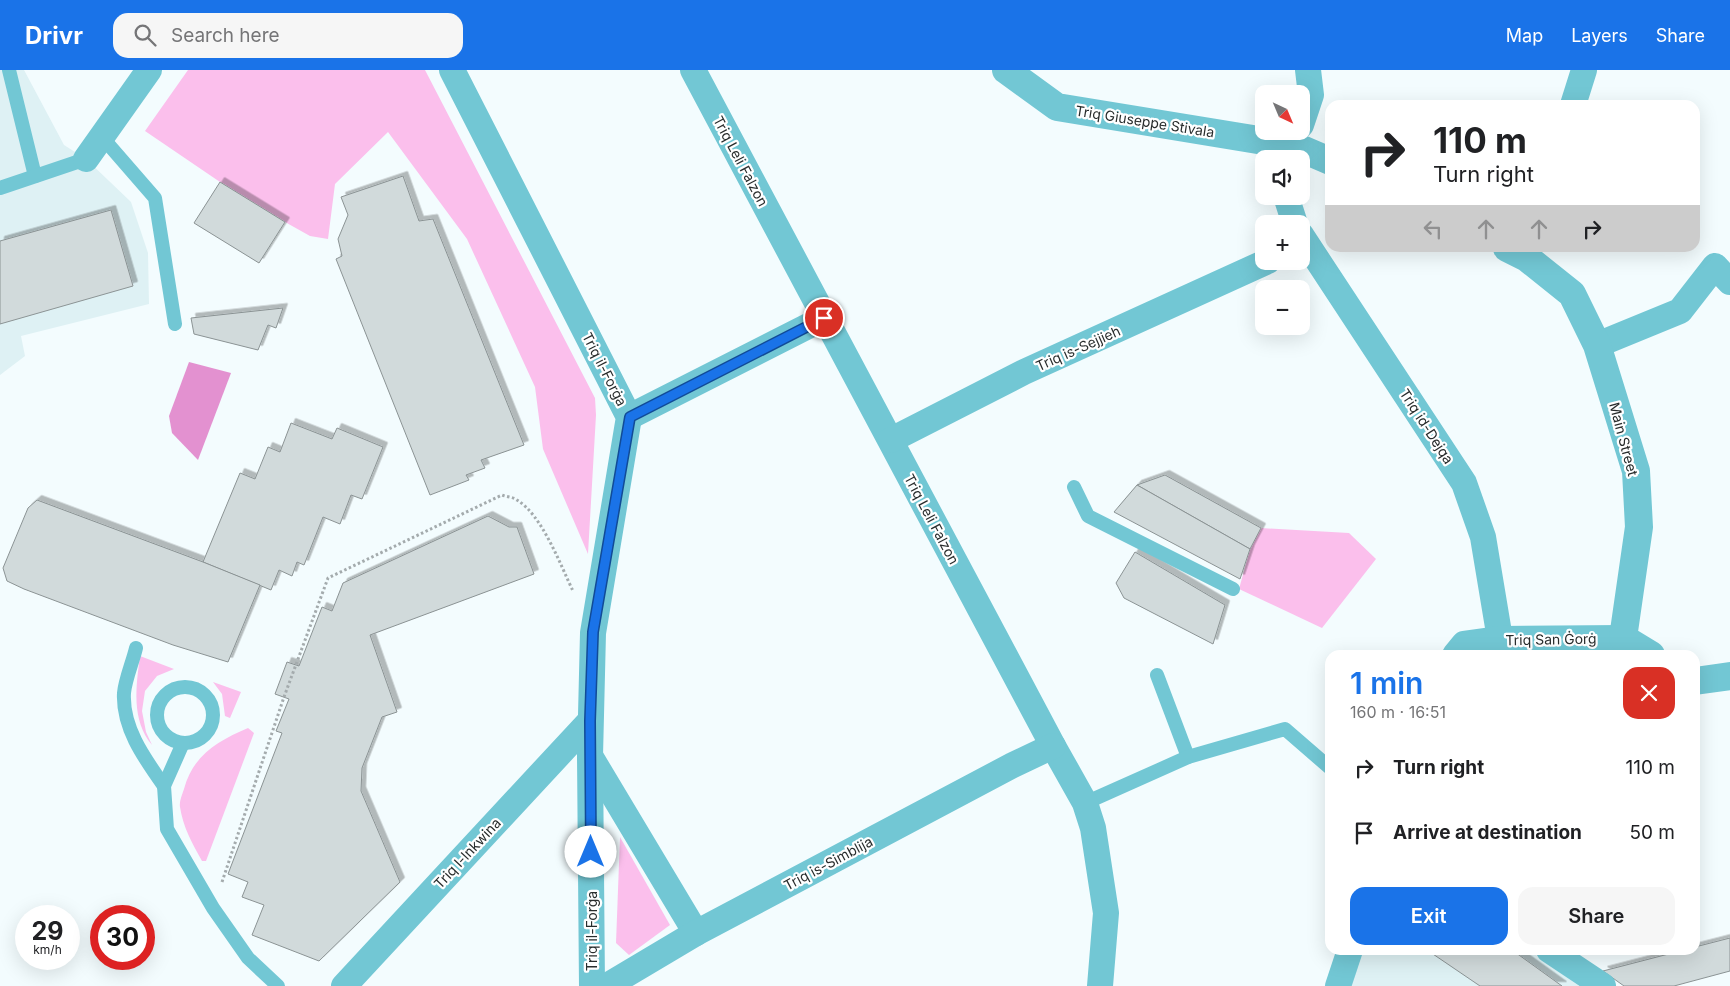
<!DOCTYPE html>
<meta charset="utf-8">
<style>
:root{--surface:#fff;--page:#f6f6f6;--text:#202124;--muted:#757577;--accent:#1a73e8}
body{margin:0;font-family:Inter,sans-serif;background:var(--page);color:var(--text);height:100vh;display:flex;flex-direction:column;font-size:19px;white-space:nowrap}
*{box-sizing:border-box;margin:0}
p{font-size:16px;color:var(--muted)}
.icon{flex:none;width:28px;height:28px;fill:none;stroke:currentColor;stroke-width:2;stroke-linecap:round;stroke-linejoin:round}
.map{position:relative;flex:1;overflow:hidden}
.side{position:absolute;left:1325px;top:580px;width:375px;height:305px;display:flex;flex-direction:column;background:var(--surface);border-radius:15px;box-shadow:0 5px 20px #0002}
.side>*{flex:none}
.top-card{position:absolute;left:1325px;top:30px;width:375px;height:152px;border-radius:15px;box-shadow:0 5px 20px #0002;background:#fff;color:var(--text);overflow:hidden}
.needle{width:32px;rotate:136deg}
.tools{position:absolute;left:1255px;top:15px;display:grid;gap:10px}
.tools a{display:grid;place-items:center;width:55px;height:55px;border-radius:10px;background:var(--surface);box-shadow:0 5px 20px #0002;font-size:25px}
.speed{position:absolute;left:15px;top:835px;display:flex;gap:10px;font-size:25px;font-weight:700;text-align:center}
.speed>*{display:grid;place-content:center;width:65px;height:65px;border-radius:50%;background:var(--surface);box-shadow:0 5px 20px #0002;line-height:1}
.speed small{font-size:12px;font-weight:400}
.speed .limit{border:8px solid #d22;background:#fff;color:#111}
.pin{position:absolute;display:grid;place-items:center;width:42px;height:42px;color:#fff;margin:-21px;border:2px solid #fff;border-radius:50%;box-shadow:0 1px 5px #0007}
.me{position:absolute;width:55px;margin:-28px;rotate:0deg;stroke-linejoin:round;filter:drop-shadow(0 0 4px #0008)}
.turn{display:flex;align-items:center;gap:18px;height:105px;padding:0 25px;font-size:22px}
.turn .icon{width:65px;height:65px;stroke-width:2.5}
.turn b{display:block;font-size:35px;line-height:42px}
.lanes{display:flex;align-items:center;height:48px;padding:0 25px;background:#0003;justify-content:center;gap:25px;direction:ltr}
.lanes .off{opacity:.35}
.round{display:grid;place-items:center;flex:none;width:52px;height:52px;border-radius:15px;background:var(--page)}
.summary{display:flex;align-items:center;justify-content:space-between;height:85px;padding:0 25px}
h1{font-size:30px;font-weight:600;line-height:38px;color:var(--accent)}
.primary-button{display:flex;gap:10px;margin-top:auto;padding:10px 25px}
.primary-button a{flex:1;height:58px;border-radius:15px;background:var(--accent);color:#fff;font-size:20px;font-weight:600;line-height:58px;text-align:center}
.primary-button a+a{background:var(--page);color:var(--text)}
ul{padding:0;list-style:none}
li{display:flex;align-items:center;gap:15px;height:65px;padding:0 25px}
li div{flex:1}
li b{display:block;font-size:19px}
li em{font-style:normal}
header{display:flex;align-items:center;gap:30px;box-sizing:border-box;height:70px;padding:0 25px;background:var(--accent);color:#fff}
header strong{font-size:24px}
nav{display:flex;gap:28px;margin-inline-start:auto;font-size:18px}
.search{width:350px;height:45px;background:var(--page);display:flex;align-items:center;gap:12px;box-sizing:border-box;padding:0 18px;border-radius:15px;color:var(--muted);font-size:19px}
.map>svg:first-child{display:block}
.built{fill:#def1f4}
.green{fill:#fbbfec}
.water{fill:#e391d0}
.building{fill:#d1dadb;stroke:#8b9394;filter:url(#shadow)}
.lines{fill:none;stroke-linecap:round;stroke-linejoin:round}
.path{stroke:#a4abad;stroke-width:3;stroke-dasharray:2.5 2.5;stroke-linecap:butt}
.service{stroke:#72c7d4;stroke-width:14}
.minor{stroke:#72c7d4;stroke-width:26}
.tertiary{stroke:#72c7d4;stroke-width:28}
.route-casing{stroke:#114b97;stroke-width:12}
.route{stroke:#1a73e8;stroke-width:9}
.labels{text-anchor:middle;dominant-baseline:central;stroke-width:4.5;stroke-linejoin:round;paint-order:stroke}
.street-label{font-size:14px;fill:#292d2d;stroke:#fff}
</style>
<header>
<strong>Drivr</strong>
<div class="search"><svg class="icon" aria-label="search" viewBox="0 0 24 24"><circle cx="10" cy="10" r="6"/><path d="M15 15l6 6"/></svg>Search here</div>
<nav><a>Map</a><a>Layers</a><a>Share</a></nav>
</header>
<div class="map">
<svg width="1730" height="916" viewBox="0 0 1730 916">
<defs>
<filter id="shadow"><feDropShadow dx="4.5" dy="-4.5" stdDeviation="0" flood-color="#0004"/></filter>
</defs>
<rect width="100%" height="100%" fill="#f3fcfe"/>
<g class="built">
<path d="M0,0H24L64,75L86,89L131,132L148,183L149,234L21,266L25,286L0,305Z"/>
<path d="M1359,880H1529L1579,916H1348Z"/>
</g>
<g class="green">
<path d="M188,0H425L595,328L596,345L588,484L543,379L535,317L467,169L388,62L335,114L328,169L310,166L285,152L220,112L145,61Z"/>
<path d="M1261,458L1349,463L1376,489L1322,558L1239,519L1250,479Z"/>
<path d="M140,586L174,599L157,606L145,621L142,641L146,662L152,675C131,650 136,616 140,586Z"/>
<path d="M213,612L241,622L230,648L225,646L222,624Z"/>
<path d="M248,658L254,663L206,791H202C192,773 183,757 180,737C179,732 182,725 184,719C193,685 218,671 248,658Z"/>
<path d="M620,767L670,855L629,885L616,873Z"/>
</g>
<path class="water" d="M189,292L231,303L198,390L172,363L169,346Z"/>
<g class="building">
<path d="M403,106L419,151L433,149L524,375L481,390L485,398L466,405L469,410L430,425L336,189L342,186L338,169L348,145L341,127Z"/>
<path d="M220,112L285,152L259,193L194,153Z"/>
<path d="M111,140L133,216L0,254V171Z"/>
<path d="M283,238L276,258L268,255L258,280L194,264L191,248Z"/>
<path d="M291,353L332,369L337,358L383,377L362,429L351,425L340,454L323,447L304,495L297,492L292,506L279,500L271,520L203,492L240,403L255,409L268,377L280,382Z"/>
<path d="M1165,405L1261,458L1250,479L1137,415Z"/>
<path d="M1137,415L1250,479L1240,509L1114,442Z"/>
<path d="M37,430L203,492L260,515L228,592L173,575L24,519L7,511L3,498L28,438Z"/>
<path d="M488,446L509,457H517L534,504L370,565L397,642L382,647L362,698L361,721L400,812L319,891L252,865L264,835L242,827L248,812L228,804L282,663L276,661L289,629L275,624L287,592L299,596L322,537L332,541L343,513Z"/>
<path d="M1135,482L1225,535L1213,574L1124,528L1116,513Z"/>
<path d="M1730,868V901L1674,916H1624L1603,901L1684,880H1695V877Z"/>
<path d="M1427,880H1512L1562,916H1480Z"/>
</g>
<g class="lines">
<path class="path" d="M222,812L284,627L328,508L502,425C507,427 513,427 517,430C542,445 560,494 573,521"/>
<g class="service">
<path d="M9,0L35,106"/>
<path d="M102,67L155,128L175,254"/>
<path d="M0,118L86,89"/>
<path d="M1074,417L1088,446L1233,519"/>
<path d="M136,578C133,591 125,610 124,623C122,658 145,689 164,716"/>
<path d="M1157,605L1188,687"/>
<circle cx="185" cy="645" r="28"/>
<path d="M183,673L164,716L167,759L213,838L248,888L278,916"/>
<path d="M1085,733L1188,687L1285,659L1330,698"/>
</g>
<g class="minor">
<path d="M452,0L629,347L593,563L590,686L592,916"/>
<path d="M693,0L1053,676L1085,733L1093,758L1106,843L1100,916"/>
<path d="M1573,35L1584,0"/>
<path d="M1301,55L1311,25L1308,0"/>
<path d="M86,89L149,0"/>
<path d="M1286,126L1295,154"/>
<path d="M1301,165L1464,413L1483,467L1500,569"/>
<path d="M1597,275L1680,241L1715,196L1730,212"/>
<path d="M629,347L824,248"/>
<path d="M891,370L1024,302L1268,191"/>
<path d="M1455,585L1464,574L1500,569L1623,568"/>
<path d="M590,686L696,863"/>
<path d="M1549,880L1603,916"/>
<path d="M344,916L590,651"/>
<path d="M607,916L696,863L1013,695L1053,676"/>
<path d="M1338,916L1350,880"/>
</g>
<g class="tertiary">
<path d="M1006,0L1057,37L1295,76L1330,91"/>
<path d="M1507,178L1527,188L1572,224L1597,275L1636,401L1639,457L1623,568L1651,585"/>
<path d="M1695,611L1730,606"/>
</g>
</g>
<g class="lines">
<defs>
<path id="route" d="M591,782L590,651L593,562L630,347L824,248"/>
</defs>
<use href="#route" class="route-casing"/>
<use href="#route" class="route"/>
</g>
<g class="labels">
<g class="street-label">
<text transform="translate(1145 51) rotate(9)">Triq Giuseppe Stivala</text>
<text transform="translate(741 91) rotate(62)">Triq Leli Falzon</text>
<text transform="translate(1078 278) rotate(-24)">Triq is-Sejjieh</text>
<text transform="translate(605 299) rotate(63)">Triq il-Forġa</text>
<text transform="translate(1427 356) rotate(57)">Triq id-Dejqa</text>
<text transform="translate(1624 369) rotate(75)">Main Street</text>
<text transform="translate(932 449) rotate(62)">Triq Leli Falzon</text>
<text transform="translate(1551 569) rotate(-1)">Triq San Ġorġ</text>
<text transform="translate(467 783) rotate(-47)">Triq l-Inkwina</text>
<text transform="translate(828 793) rotate(-28)">Triq is-Simblija</text>
<text transform="translate(591 861) rotate(-90)">Triq il-Forġa</text>
</g>
</g>
</svg>
<div class="tools">
<a><svg class="needle" viewBox="-14 -14 28 28"><path d="M0-13l5 13h-10z" fill="#e53935"/><path d="M0 13l5-13h-10z" fill="#757577"/></svg></a>
<a><svg class="icon" aria-label="sound" viewBox="0 0 24 24"><path d="M4 9h4l5-4v14l-5-4H4zM17 9q2 3 0 6"/></svg></a>
<a>+</a>
<a>−</a>
</div>
<div class="speed"><div>29<small>km/h</small></div><div class="limit">30</div></div>
<div class="pin" style="left:824px;top:248px;background:#d93025"><svg class="icon" aria-label="arrive" viewBox="0 0 24 24"><path d="M6 21V4h12l-3 4 3 4H6"/></svg></div>
<svg class="me" style="left:591px;top:782px" viewBox="-20 -20 40 40"><circle r="19" fill="#fff"/><path d="M0-13L10 11 0 6-10 11z" fill="#1a73e8"/></svg>
<div class="top-card">
<div class="turn"><svg class="icon" aria-label="right" viewBox="0 0 24 24"><path d="M7 20v-9h11M14 6l5 5-5 5"/></svg><div><b>110 m</b>Turn right</div></div>
<div class="lanes"><svg class="icon off" aria-label="left" viewBox="0 0 24 24"><path d="M17 20v-9H6M10 6l-5 5 5 5"/></svg><svg class="icon off" aria-label="ahead" viewBox="0 0 24 24"><path d="M12 20V5M6 11l6-6 6 6"/></svg><svg class="icon off" aria-label="ahead" viewBox="0 0 24 24"><path d="M12 20V5M6 11l6-6 6 6"/></svg><svg class="icon" aria-label="right" viewBox="0 0 24 24"><path d="M7 20v-9h11M14 6l5 5-5 5"/></svg></div>
</div>
<section class="side">
<div class="summary"><div><h1>1 min</h1><p>160 m · 16:51</p></div><a class="round" style="background:#d93025;color:#fff"><svg class="icon" aria-label="close" viewBox="0 0 24 24"><path d="M6 6l12 12M18 6L6 18"/></svg></a></div>
<ul>
<li><svg class="icon" aria-label="right" viewBox="0 0 24 24"><path d="M7 20v-9h11M14 6l5 5-5 5"/></svg><div><b>Turn right</b></div><em>110 m</em></li>
<li><svg class="icon" aria-label="arrive" viewBox="0 0 24 24"><path d="M6 21V4h12l-3 4 3 4H6"/></svg><div><b>Arrive at destination</b></div><em>50 m</em></li>
</ul>
<div class="primary-button"><a>Exit</a><a>Share</a></div>
</section>
</div>
